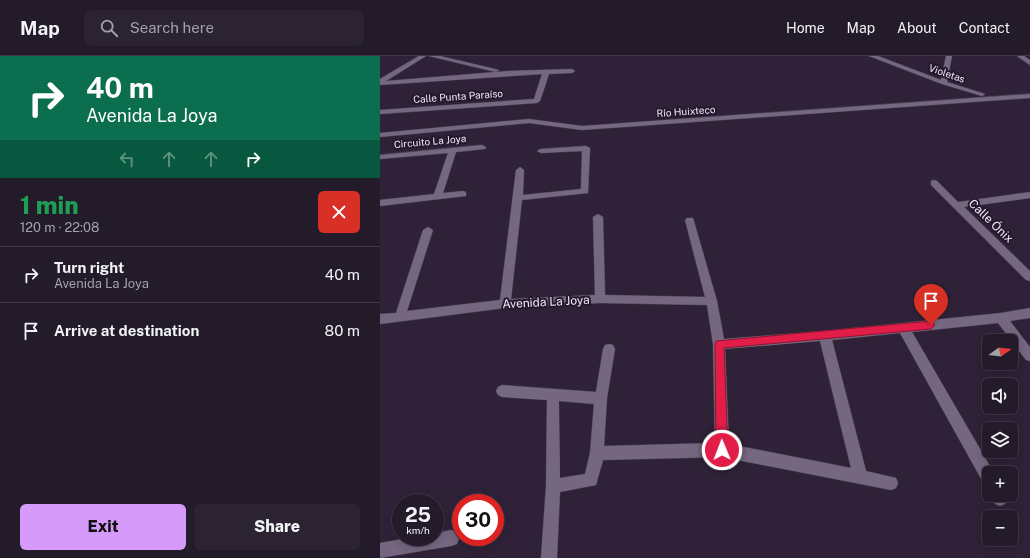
<!DOCTYPE html>
<meta charset="utf-8">
<style>
:root{--surface:#231a2a;--page:#2b2332;--text:#f1f3f6;--muted:#a3a1a8;--line:#403847;--accent:#d69bfa}
body{margin:0;font-family:"Public Sans",sans-serif;background:var(--page);color:var(--text);height:100vh;display:flex;flex-direction:column;font-size:15px;white-space:nowrap}
*{box-sizing:border-box;margin:0}
p{font-size:13px;color:var(--muted)}
.icon{flex:none;width:22px;height:22px;fill:none;stroke:currentColor;stroke-width:2;stroke-linecap:round;stroke-linejoin:round}
.map{position:relative;flex:1;overflow:hidden}
.drawer{display:flex;flex-direction:column;background:var(--surface);width:380px}
.drawer>*{flex:none}
.guide{background:#0b6e4f;color:#fff;overflow:hidden}
.needle{width:26px;rotate:75deg}
.controls{position:absolute;left:602px;top:278px;display:grid;gap:8px}
.controls a{display:grid;place-items:center;width:36px;height:36px;border-radius:6px;background:var(--surface);box-shadow:0 2px 10px #0003,0 0 0 1px var(--line);font-size:20px}
.speed{position:absolute;left:12px;top:438px;display:flex;gap:8px;font-size:20px;font-weight:700;text-align:center}
.speed>*{display:grid;place-content:center;width:52px;height:52px;border-radius:50%;background:var(--surface);box-shadow:0 2px 10px #0003,0 0 0 1px var(--line);line-height:1}
.speed small{font-size:10px;font-weight:400}
.speed .limit{border:6px solid #d22;background:#fff;color:#111}
.pin{position:absolute;display:grid;place-items:center;width:34px;height:34px;color:#fff;margin:-41px -17px;border-radius:50% 50% 50% 0;rotate:-45deg;box-shadow:0 0 4px #0007}
.pin .icon{rotate:45deg}
.me{position:absolute;width:44px;margin:-22px;rotate:359deg;stroke-linejoin:round;filter:drop-shadow(0 0 3px #0008)}
.turn{display:flex;align-items:center;gap:14px;height:84px;padding:0 20px;font-size:18px}
.turn .icon{width:52px;height:52px;stroke-width:2.5}
.turn b{display:block;font-size:28px;line-height:34px}
.lanes{display:flex;align-items:center;height:38px;padding:0 20px;background:#0003;justify-content:center;gap:20px;direction:ltr}
.lanes .off{opacity:.35}
.round{display:grid;place-items:center;flex:none;width:42px;height:42px;border-radius:6px;background:var(--page)}
.summary{display:flex;align-items:center;justify-content:space-between;height:68px;padding:0 20px}
h1{font-size:24px;font-weight:800;line-height:30px;color:#1e9e55}
.button{display:flex;gap:8px;margin-top:auto;padding:8px 20px}
.button a{flex:1;height:46px;border-radius:6px;background:var(--accent);color:#111;font-size:16px;font-weight:800;line-height:46px;text-align:center}
.button a+a{background:var(--page);color:var(--text)}
ul{padding:0;list-style:none}
li{display:flex;align-items:center;gap:12px;height:56px;padding:0 20px;border-top:1px solid var(--line)}
li div{flex:1}
li b{display:block;font-size:15px}
li em{font-style:normal}
header{display:flex;align-items:center;gap:24px;box-sizing:border-box;height:56px;padding:0 20px;background:var(--surface);border-bottom:1px solid var(--line)}
header strong{font-size:19px}
nav{display:flex;gap:22px;margin-inline-start:auto;font-size:14px}
.search{width:280px;height:36px;background:var(--page);display:flex;align-items:center;gap:10px;box-sizing:border-box;padding:0 14px;border-radius:6px;color:var(--muted);font-size:15px}
main{display:flex;flex:1;min-height:0}
.map>svg:first-child{display:block}
.lines{fill:none;stroke-linecap:round;stroke-linejoin:round}
.minor-casing{stroke:#4c4053;stroke-width:1}
.minor{fill:#766781;fill-rule:evenodd}
.route{fill:#e11d48;stroke:#92132f}
.labels{text-anchor:middle;dominant-baseline:central;stroke-width:4;stroke-linejoin:round;paint-order:stroke}
.far-street-label{font-size:10px;fill:#f2e9f8;stroke:#26182e}
.street-label{font-size:12px;fill:#f2e9f8;stroke:#26182e}
</style>
<header>
<strong>Map</strong>
<div class="search"><svg class="icon" aria-label="search" viewBox="0 0 24 24"><circle cx="10" cy="10" r="6"/><path d="M15 15l6 6"/></svg>Search here</div>
<nav><a>Home</a><a>Map</a><a>About</a><a>Contact</a></nav>
</header>
<main>
<section class="drawer">
<div class="guide">
<div class="turn"><svg class="icon" aria-label="right" viewBox="0 0 24 24"><path d="M7 20v-9h11M14 6l5 5-5 5"/></svg><div><b>40 m</b>Avenida La Joya</div></div>
<div class="lanes"><svg class="icon off" aria-label="left" viewBox="0 0 24 24"><path d="M17 20v-9H6M10 6l-5 5 5 5"/></svg><svg class="icon off" aria-label="ahead" viewBox="0 0 24 24"><path d="M12 20V5M6 11l6-6 6 6"/></svg><svg class="icon off" aria-label="ahead" viewBox="0 0 24 24"><path d="M12 20V5M6 11l6-6 6 6"/></svg><svg class="icon" aria-label="right" viewBox="0 0 24 24"><path d="M7 20v-9h11M14 6l5 5-5 5"/></svg></div>
</div>
<div class="summary"><div><h1>1 min</h1><p>120 m · 22:08</p></div><a class="round" style="background:#d93025;color:#fff"><svg class="icon" aria-label="close" viewBox="0 0 24 24"><path d="M6 6l12 12M18 6L6 18"/></svg></a></div>
<ul>
<li><svg class="icon" aria-label="right" viewBox="0 0 24 24"><path d="M7 20v-9h11M14 6l5 5-5 5"/></svg><div><b>Turn right</b><p>Avenida La Joya</p></div><em>40 m</em></li>
<li><svg class="icon" aria-label="arrive" viewBox="0 0 24 24"><path d="M6 21V4h12l-3 4 3 4H6"/></svg><div><b>Arrive at destination</b></div><em>80 m</em></li>
</ul>
<div class="button"><a>Exit</a><a>Share</a></div>
</section>
<div class="map">
<svg width="650" height="502" viewBox="0 0 650 502">
<rect width="100%" height="100%" fill="#2f2238"/>
<g class="lines">
<defs>
<g id="minor">
<path d="M39,0H46L6,25L128,15L192,13L195,15L192,17L169,18L160,45L157,47L0,58V54L154,43L162,18L0,29V23Z"/>
<path d="M49,0H60L119,14L116,16Z"/>
<path d="M489,0H498L561,24L566,0H572L567,26L605,38L602,40L562,28Z"/>
<path d="M637,0H644L650,4V9Z"/>
<path d="M650,38V42L202,74L149,67L0,81V77L149,63L202,70Z"/>
<path d="M102,89L106,91L105,93L76,96L63,137L83,135L86,136V140L0,150V144L54,138L68,97L0,103V99Z"/>
<path d="M206,90L210,92L208,137L142,144L131,243L215,239L213,161L218,158L223,161L225,239L325,241L305,164L307,162H313L337,245L344,283L445,275L621,257L650,252V262L630,265L650,291V305L646,304L618,267L532,276L614,417H609V430L604,428L520,277L452,284L486,415L516,422L518,427L516,432L511,434L342,401L223,404L216,429L180,436L177,502H161L166,430L167,344L122,341L118,339L116,335L118,331L122,329L216,336L223,293L225,289L229,288L233,289L235,293L227,342L224,390L335,387L333,288L327,249L220,247L125,252L0,268V258L16,257L43,174L48,171L53,174L27,255L120,244L136,114L140,111L144,114L143,139L201,133L202,95L161,97L157,95L161,93ZM440,285L471,412L349,388L345,293ZM179,345L214,348L210,397L205,418L180,422Z"/>
<path d="M554,124L557,125L578,146L650,136V142L584,151L650,215V225L646,224L551,129V125Z"/>
<path d="M611,439H626L627,443L625,448L620,450L615,448Z"/>
<path d="M71,474L77,476L79,482L77,488L71,490L0,502V487L33,481H55V477Z"/>
</g>
</defs>
<use href="#minor" class="minor-casing"/>
<use href="#minor" class="minor"/>
</g>
<path class="route" d="M551,265L555,269L551,273L344,292L348,394L346,398L342,399L338,398L336,394L335,288L336,285Z"/>
<g class="labels">
<g class="far-street-label">
<text transform="translate(567 17) rotate(19)">Violetas</text>
<text transform="translate(78 40) rotate(-4)">Calle Punta Paraíso</text>
<text transform="translate(306 55) rotate(-4)">Río Huixteco</text>
<text transform="translate(50 85) rotate(-5)">Circuito La Joya</text>
</g>
<g class="street-label">
<text transform="translate(611 165) rotate(44)">Calle Ónix</text>
<text transform="translate(166 246) rotate(-3)">Avenida La Joya</text>
</g>
</g>
</svg>
<div class="controls">
<a><svg class="needle" viewBox="-14 -14 28 28"><path d="M0-13l5 13h-10z" fill="#e53935"/><path d="M0 13l5-13h-10z" fill="#a3a1a8"/></svg></a>
<a><svg class="icon" aria-label="sound" viewBox="0 0 24 24"><path d="M4 9h4l5-4v14l-5-4H4zM17 9q2 3 0 6"/></svg></a>
<a><svg class="icon" aria-label="layers" viewBox="0 0 24 24"><path d="M12 4l9 5-9 5-9-5zM3 14l9 5 9-5"/></svg></a>
<a>+</a>
<a>−</a>
</div>
<div class="speed"><div>25<small>km/h</small></div><div class="limit">30</div></div>
<div class="pin" style="left:551px;top:269px;background:#d93025"><svg class="icon" aria-label="arrive" viewBox="0 0 24 24"><path d="M6 21V4h12l-3 4 3 4H6"/></svg></div>
<svg class="me" style="left:342px;top:394px" viewBox="-20 -20 40 40"><circle r="17" fill="#e11d48" stroke="#fff" stroke-width="3"/><path d="M0-11L8 9 0 5-8 9z" fill="#fff"/></svg>
</div>
</main>
